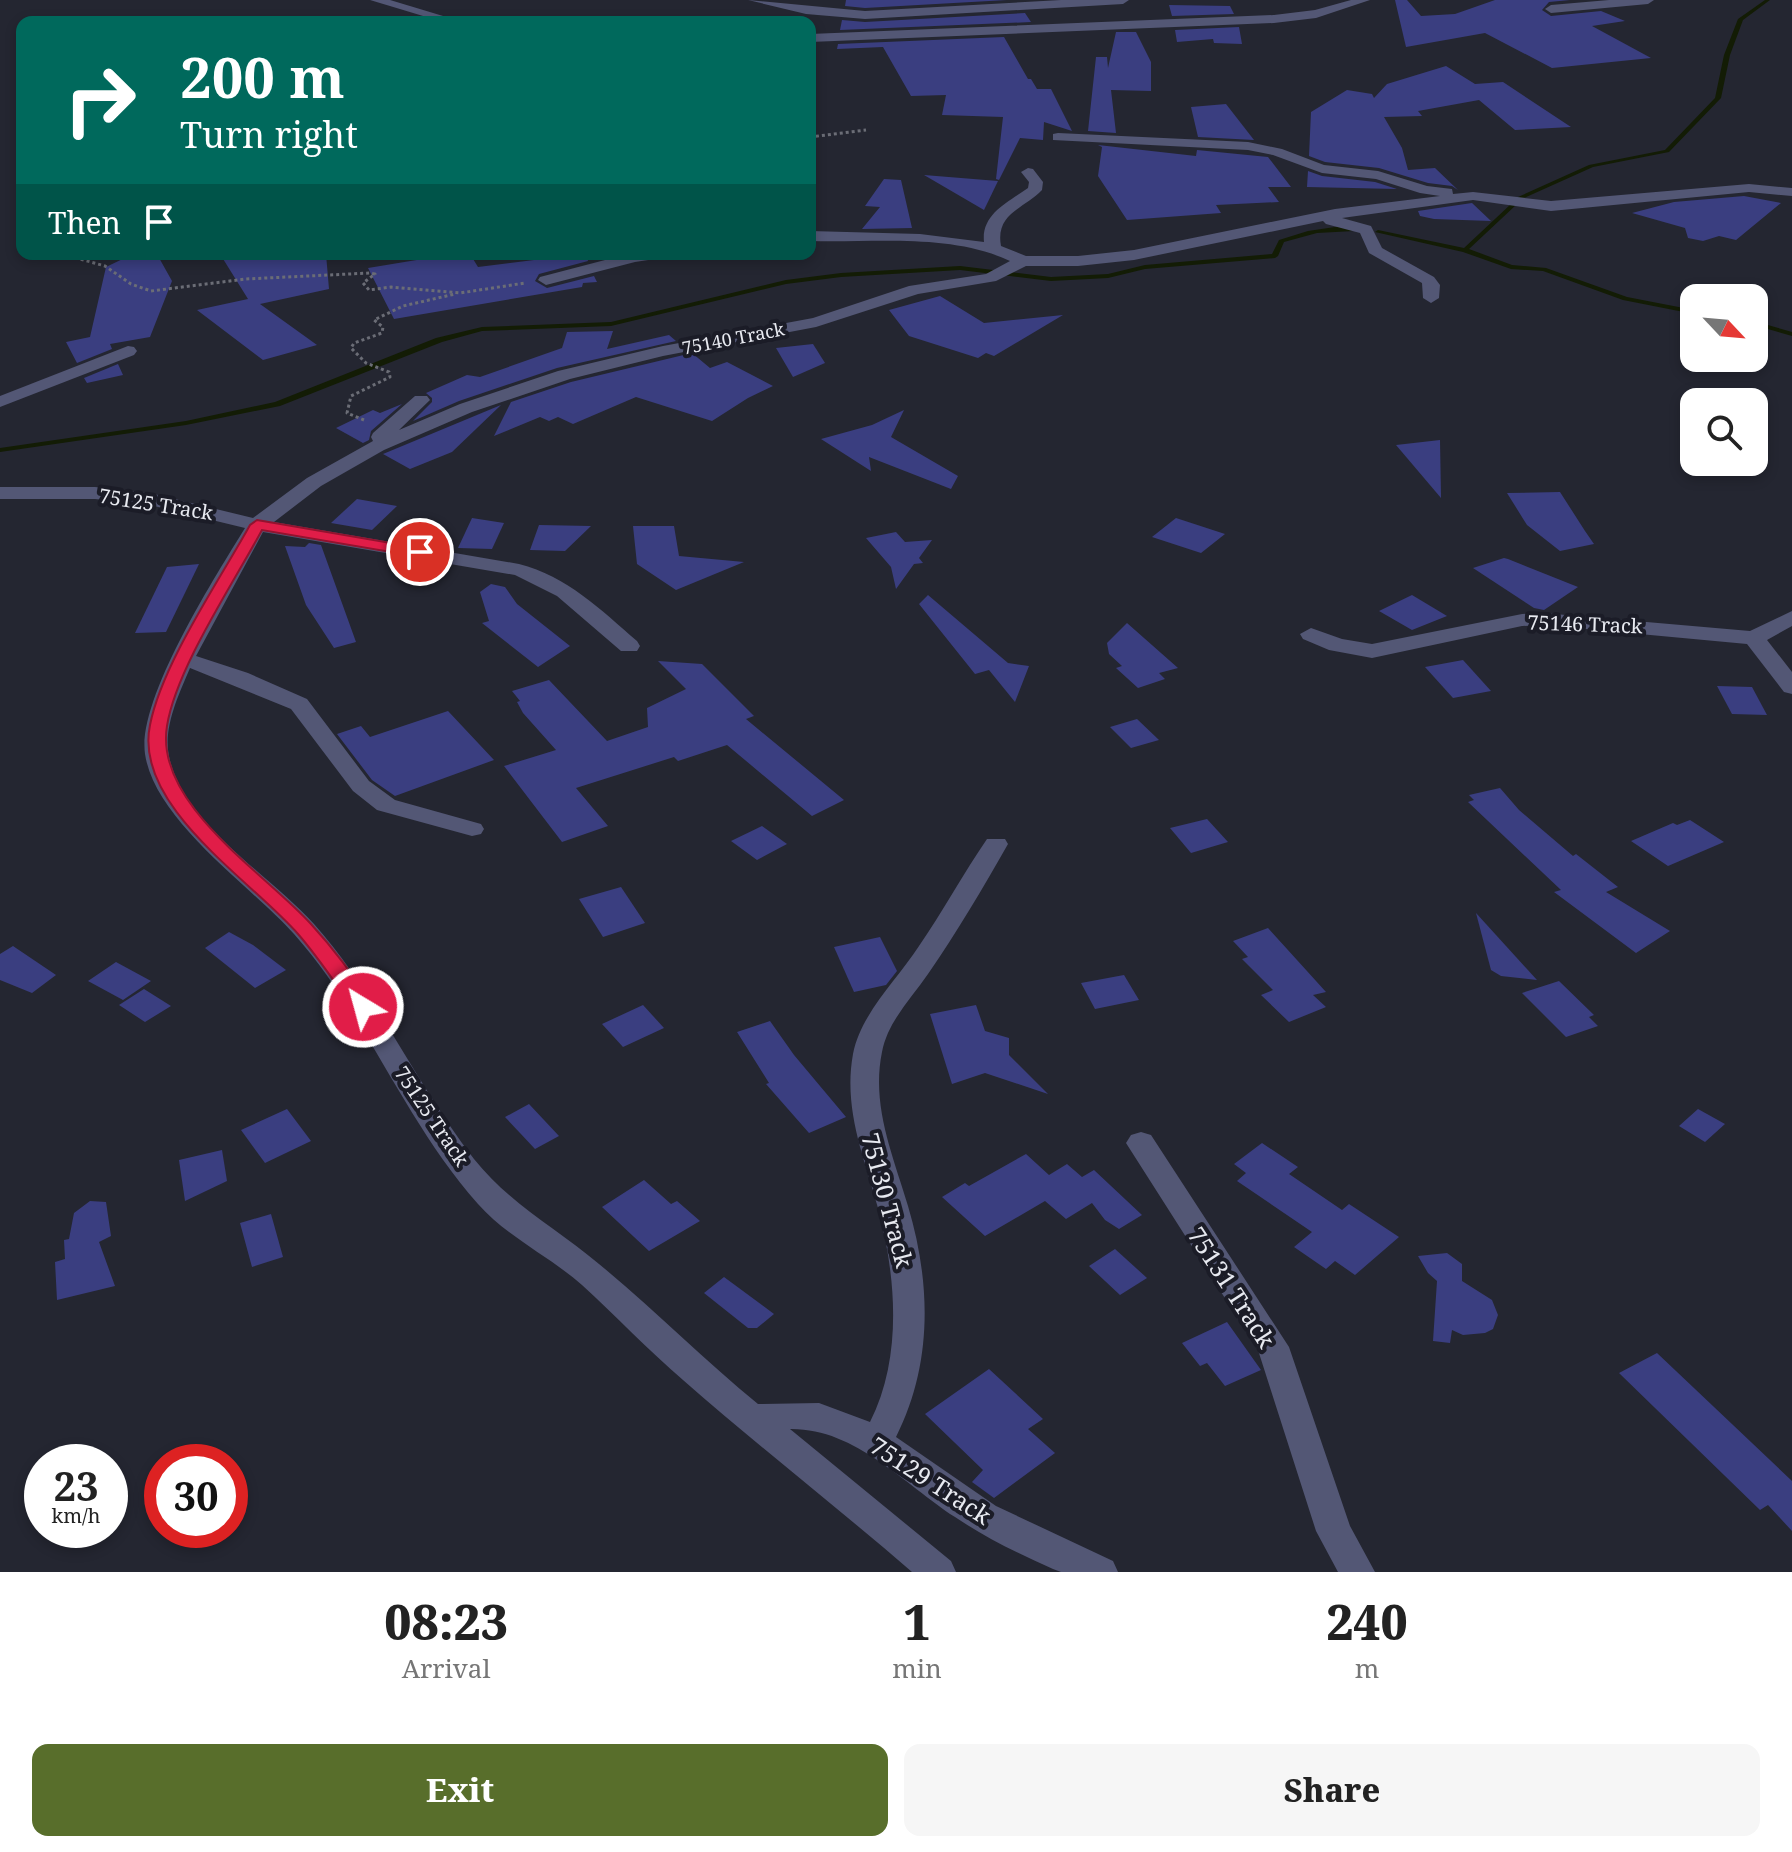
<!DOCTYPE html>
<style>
:root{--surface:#fff;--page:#f6f6f6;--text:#222;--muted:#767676;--accent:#586e2b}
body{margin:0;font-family:"Noto Serif",serif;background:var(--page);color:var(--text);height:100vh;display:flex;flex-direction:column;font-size:30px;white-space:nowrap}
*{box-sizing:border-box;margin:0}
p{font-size:26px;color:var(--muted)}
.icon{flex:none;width:44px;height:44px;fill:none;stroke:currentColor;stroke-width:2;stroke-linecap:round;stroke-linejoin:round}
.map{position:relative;height:1572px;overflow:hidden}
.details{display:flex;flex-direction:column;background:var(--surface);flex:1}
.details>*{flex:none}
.guide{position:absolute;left:16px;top:16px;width:800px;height:244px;border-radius:16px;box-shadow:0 4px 12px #0003;background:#00695c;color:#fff;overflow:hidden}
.needle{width:52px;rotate:116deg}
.tools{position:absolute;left:1680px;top:284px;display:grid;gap:16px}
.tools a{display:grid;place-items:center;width:88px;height:88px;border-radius:16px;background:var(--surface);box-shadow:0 4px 12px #0003;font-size:40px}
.speed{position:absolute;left:24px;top:1444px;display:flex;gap:16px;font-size:40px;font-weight:700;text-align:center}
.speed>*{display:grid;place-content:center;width:104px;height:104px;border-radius:50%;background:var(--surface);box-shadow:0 4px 12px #0003;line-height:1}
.speed small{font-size:20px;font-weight:400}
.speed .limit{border:12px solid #d22;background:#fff;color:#111}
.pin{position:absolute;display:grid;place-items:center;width:68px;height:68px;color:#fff;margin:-34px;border:4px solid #fff;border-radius:50%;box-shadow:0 2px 8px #0007}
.me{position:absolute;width:88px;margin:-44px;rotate:323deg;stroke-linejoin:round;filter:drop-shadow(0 0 6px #0008)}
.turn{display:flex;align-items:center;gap:28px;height:168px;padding:0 32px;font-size:36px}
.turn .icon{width:104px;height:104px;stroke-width:2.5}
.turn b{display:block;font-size:56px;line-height:68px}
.then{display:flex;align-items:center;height:76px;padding:0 32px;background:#0003;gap:16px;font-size:30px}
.eta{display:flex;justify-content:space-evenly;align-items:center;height:136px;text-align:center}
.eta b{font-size:48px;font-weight:800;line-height:56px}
.action{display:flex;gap:16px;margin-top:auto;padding:16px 32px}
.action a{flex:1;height:92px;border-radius:16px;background:var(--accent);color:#fff;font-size:32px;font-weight:800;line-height:92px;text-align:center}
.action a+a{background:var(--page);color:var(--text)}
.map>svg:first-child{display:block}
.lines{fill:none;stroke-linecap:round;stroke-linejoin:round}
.stream{fill:#131c05;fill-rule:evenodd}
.building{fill:#3a3e80}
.path{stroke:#6b6d76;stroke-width:3;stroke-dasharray:3 3;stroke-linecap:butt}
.minor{fill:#535775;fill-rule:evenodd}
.route{fill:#e11d48;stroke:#92132f;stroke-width:2}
.labels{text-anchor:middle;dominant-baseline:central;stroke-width:8;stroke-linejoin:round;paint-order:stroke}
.far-street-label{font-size:18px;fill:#e7e9f0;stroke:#1b1c27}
.street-label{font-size:20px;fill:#e7e9f0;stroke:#1b1c27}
.near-street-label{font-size:24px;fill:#e7e9f0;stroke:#1b1c27}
</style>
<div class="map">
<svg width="1792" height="1572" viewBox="0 0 1792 1572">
<rect width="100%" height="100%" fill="#242631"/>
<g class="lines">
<g class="stream">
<path d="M1765,0H1770L1743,20L1730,55L1721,98L1669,152L1593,167L1522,199H1518V197L1589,165L1665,150L1715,98L1724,55L1738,19Z"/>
<path d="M1511,204L1516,205L1469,249L1512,265L1546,268L1627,297L1694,310V314L1623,300L1543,271L1511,269L1463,252L1375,232L1378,230L1464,248Z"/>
<path d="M1335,227H1354L1357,229L1354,231L1317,233L1284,242L1278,256L1275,258L1145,269L1108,278L1051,281L960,270L841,277L786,284L611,326L482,331L442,342L280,406L186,425L0,452V448L186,421L275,402L436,338L482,327L611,322L786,280L841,273L960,266L1051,277L1108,274L1145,265L1272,254L1279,240L1308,231Z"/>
<path d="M1754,321L1792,332V336L1754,325Z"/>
</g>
</g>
<g class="building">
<path d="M846,0H1007L865,8L845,6Z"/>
<path d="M1395,0H1407L1421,16L1455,14L1495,0H1570L1549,2L1542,10L1551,16L1601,11L1625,21L1592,26L1651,58L1552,68L1485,33L1406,47Z"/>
<path d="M1169,5L1230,6L1234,14L1172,16Z"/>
<path d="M1025,13L1031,22L840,30L842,20L865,22Z"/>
<path d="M1239,27L1242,44L1214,43L1213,39L1177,42L1175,30Z"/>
<path d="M1116,32H1136L1151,62V91L1111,90L1116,133L1088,131L1096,57H1107L1108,68Z"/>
<path d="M1004,37L1028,79H1031L1037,89H1051L1072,131L1044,122L1043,140L1020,138L999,180L996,179L1003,117L942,115L946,95L911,96L883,47L837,49L838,44Z"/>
<path d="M1446,66L1475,84L1503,82L1571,127L1515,130L1479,100L1418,111L1422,116L1384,117L1402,148L1408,170L1435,168L1458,190L1452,186L1428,183L1379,168L1325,162L1309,156L1311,112L1347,90L1372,94L1374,98L1387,84Z"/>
<path d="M1226,104L1254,140L1198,137L1191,107Z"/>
<path d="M1098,145L1196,156L1197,150L1268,157L1291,187H1268L1279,202L1216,205L1221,213L1127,220L1098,176L1102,147Z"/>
<path d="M1308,171L1322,176L1375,182L1397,189L1307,187Z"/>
<path d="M924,175L998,181L984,210Z"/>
<path d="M884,179L901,180L912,228L862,229L880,207L865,206Z"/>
<path d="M1744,196L1781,203L1736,240L1719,236L1703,241L1688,238L1685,228L1632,213L1674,202Z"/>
<path d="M1472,203L1491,221L1434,219L1420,216L1418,211Z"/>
<path d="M133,254L158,256L172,281L150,337L110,344L112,349L77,363L66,342L90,337L106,267Z"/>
<path d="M220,254H326L329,289L260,304L317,345L263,360L197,310L248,299Z"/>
<path d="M453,254H470L478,267L534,260L533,256L586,254L588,261L539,274L535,281L547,288L594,276L597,282L583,283L582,287L394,319L368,268Z"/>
<path d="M940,296L984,323L1063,315L994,356L986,353L978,358L909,336L889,310Z"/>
<path d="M613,331L607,349L669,335L676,341L557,368L459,401L413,421L432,402V398L426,393L467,375L480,377L562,348L567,332Z"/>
<path d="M813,344L825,363L793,377L776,348Z"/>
<path d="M692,353L710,368L727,362L773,386L748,398L712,421L636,397L573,424L558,417L549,421L540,417L494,436L511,402L571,382Z"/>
<path d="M118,364L123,375L87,383L84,378Z"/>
<path d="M402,404L371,431L369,440L363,443L336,428L373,410L380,413Z"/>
<path d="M501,405L452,452L410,469L383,454Z"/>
<path d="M904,410L891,437L958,476L951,489L869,457L871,471L821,439L872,425Z"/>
<path d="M1440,440L1441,498L1396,445Z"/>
<path d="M1560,492L1585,531L1594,544L1560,551L1527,525L1507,493Z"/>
<path d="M357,499L397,506L372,530L331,523Z"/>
<path d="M472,518L504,523L492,549L458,548Z"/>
<path d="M1176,518L1225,534L1201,553L1152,537Z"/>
<path d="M539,525L591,526L565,551L530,550Z"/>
<path d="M633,526H674L679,556L744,562L676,590L637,564Z"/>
<path d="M896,532L905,542L932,540L919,558L923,563L914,564L896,589L891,567L866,538Z"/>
<path d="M309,543L321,545L356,642L334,648L306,605L285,546L305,547Z"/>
<path d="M1504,558L1508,559L1578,587L1544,610L1534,608L1473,568Z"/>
<path d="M199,564L166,632L135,633L167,567Z"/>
<path d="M491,584L505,587L517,604L570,646L538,667L482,623L489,621L480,592Z"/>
<path d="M928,595L1008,663L1029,666L1015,702L989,670L975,674L919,604Z"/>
<path d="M1412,595L1447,616L1412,630L1379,611Z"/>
<path d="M1127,623L1178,668L1159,673L1165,679L1138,688L1116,668L1122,666L1109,654L1107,643Z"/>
<path d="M1463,660L1491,691L1453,698L1425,667Z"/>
<path d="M658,661L702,664L754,716L746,719L844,800L812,816L727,745L678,761L674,757L576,788L608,826L562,842L504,766L556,750L523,713L517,702L520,701L512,691L549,680L607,741L648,727L647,708L686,689Z"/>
<path d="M1717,686L1752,687L1767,715L1732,714Z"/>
<path d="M448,711L494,760L395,796L372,780L337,734L361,726L370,737Z"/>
<path d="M1137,719L1159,740L1131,748L1110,727Z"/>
<path d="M1500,788L1519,810L1573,856L1576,854L1618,887L1606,892L1670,931L1636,953L1554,892L1561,890L1468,802L1474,800L1469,795Z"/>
<path d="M1207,819L1228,842L1191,853L1170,828Z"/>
<path d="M1690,820L1724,842L1668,866L1631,841L1673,823L1677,825Z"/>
<path d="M762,826L787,844L757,860L731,841Z"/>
<path d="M621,887L645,923L603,937L579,899Z"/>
<path d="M1476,913L1537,980L1501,976L1491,970Z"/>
<path d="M1268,928L1326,992L1313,995L1326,1007L1289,1022L1261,995L1273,990L1242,959L1248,957L1233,941Z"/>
<path d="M229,932L253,945L286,970L255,988L205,948Z"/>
<path d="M880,937L897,971L886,985L854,992L834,947Z"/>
<path d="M13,946L56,975L32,993L0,980V954Z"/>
<path d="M116,962L151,981L123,1000L88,981Z"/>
<path d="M1124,975L1139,1000L1095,1009L1081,983Z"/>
<path d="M1559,981L1594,1015L1589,1017L1598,1026L1566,1037L1522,993Z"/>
<path d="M144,989L171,1006L145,1022L119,1005Z"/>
<path d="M643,1005L664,1028L623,1047L602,1024Z"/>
<path d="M976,1005L985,1031L1009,1038V1055L1048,1094L985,1073L952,1084L930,1014Z"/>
<path d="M770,1021L794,1055L846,1117L809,1133L766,1084L769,1083L737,1032Z"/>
<path d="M529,1104L559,1136L535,1149L505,1117Z"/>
<path d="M287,1109L311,1141L265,1163L241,1130Z"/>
<path d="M1698,1109L1725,1124L1705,1142L1679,1126Z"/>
<path d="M1262,1143L1298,1167L1289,1174L1342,1210L1349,1204L1399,1237L1355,1275L1335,1261L1326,1269L1294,1247L1312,1232L1237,1181L1246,1173L1234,1164Z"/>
<path d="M222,1150L227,1181L185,1201L179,1160Z"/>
<path d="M1026,1154L1049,1175L1067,1164L1082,1177L1094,1170L1142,1215L1119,1229L1105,1220L1092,1203L1066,1219L1045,1201L985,1236L942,1197L965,1183L969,1186Z"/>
<path d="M644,1180L671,1204L677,1201L700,1221L649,1251L602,1207Z"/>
<path d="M90,1201L106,1202L111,1236L99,1242L115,1286L57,1300L55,1262L65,1259L64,1240L69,1239L74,1213Z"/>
<path d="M271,1214L283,1257L252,1267L240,1223Z"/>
<path d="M1115,1249L1147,1278L1120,1295L1089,1266Z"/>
<path d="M1447,1253L1462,1264V1281L1492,1300L1498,1315L1493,1329L1485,1333L1463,1335L1452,1330L1450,1343L1433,1341L1437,1281L1428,1273L1418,1256Z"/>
<path d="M724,1277L774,1314L757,1328H748L704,1293Z"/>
<path d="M1227,1322L1261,1370L1225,1386L1207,1363L1200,1366L1182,1343Z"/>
<path d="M1657,1353L1792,1481V1531L1768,1505L1760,1510L1619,1373Z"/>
<path d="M989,1369L1043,1419L1028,1429L1055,1453L994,1498L972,1482L983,1470L925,1414Z"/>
</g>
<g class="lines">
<g class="path">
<path d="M810,137L866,130"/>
<path d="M90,254L80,259L105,266L131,284L151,291L246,279L370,273L375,274L363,283L369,290L391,287L460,293L525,283"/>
<path d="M364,420L347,413L351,396L390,377L389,372L366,363L351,348L354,343L382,333L383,327L374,320L403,306L455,294"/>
</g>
<g class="minor">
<path d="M370,0H390L463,22H443Z"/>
<path d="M748,0L865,11L1061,0H1129L1123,4L865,19L806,14Z"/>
<path d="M1351,0H1370L1316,18L1274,23L810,42V34L1274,15L1315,10Z"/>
<path d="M1609,0H1654L1648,4L1551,13L1545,9L1551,5Z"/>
<path d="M1058,133L1248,142L1282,149L1324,165L1378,171L1427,186L1452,189L1453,194L1473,192L1551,201L1749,184L1792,188V196L1749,192L1551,211L1473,200L1342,218L1371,226L1382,248L1434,277L1440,285L1439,298L1431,303L1423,298L1422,283L1369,253L1360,233L1326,224L1323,221L1134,260L1078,266H1026L996,281L918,294L816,327L663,356L570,379L472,412L384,450L321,486L274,522L519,564C567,576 601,610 637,641L640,646L637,651H621L557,596L515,575L263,532L196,656L248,673L307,699L369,781L395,800L481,824L484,829L481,834L472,836L377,810L353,791L291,709L190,668C179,694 163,727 169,756C182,823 270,875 314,924C377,995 416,1084 474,1159C510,1204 556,1228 599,1264C654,1309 703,1359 758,1404L819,1403L870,1422C903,1357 896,1276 878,1208C864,1157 843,1109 853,1054C861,1013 897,980 919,946C943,911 963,874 987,839H1005L1008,844C983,888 957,932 928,974C911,999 888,1021 882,1052C871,1106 893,1155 908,1206C931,1283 933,1364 896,1437L996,1506L1113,1561L1118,1572H1061L1053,1569C1019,1554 986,1538 955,1517C904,1484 855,1428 790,1429L951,1561L956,1572H912C837,1507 758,1446 683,1380C648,1350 616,1316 582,1285C549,1256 507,1237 478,1204C405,1122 367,1016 294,934C251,886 155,821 145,754C137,699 215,577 245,528L150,505L95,499H0V487H95L150,493L253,518L307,478L373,441L371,437L373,433L415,396H427L430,400L399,430L460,404L558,371L663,346L813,318L909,286L986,274L1010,261C950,233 875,243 810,241V231L920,234L984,242C981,214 1008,202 1028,188L1029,182L1021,172L1028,168L1033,169L1043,182L1042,190C1024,209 995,213 1001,246L1026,256H1078L1134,250L1335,209L1440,196L1420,193L1376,179L1322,173L1273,155L1248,150L1053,140V134Z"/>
<path d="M628,254H670L668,257L635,262L546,285L538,280L540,277Z"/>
<path d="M128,346L134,347L137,351L134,355L0,407V396Z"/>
<path d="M1792,611V626L1767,640L1792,672V694L1784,692L1747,644L1543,625L1522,626L1372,658L1329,650L1303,639L1300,634L1311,628L1342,639L1372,644L1522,614L1543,613L1750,631Z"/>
<path d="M1141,1132L1151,1135L1289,1347L1350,1526L1375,1572H1338L1316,1531L1258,1350L1126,1143L1131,1135Z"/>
</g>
</g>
<path class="route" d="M257,520L420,548L428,552L420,557L262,530C233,584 176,669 167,726C154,804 265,873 311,924C334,949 356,979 374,1007L363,1014L356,1012C337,986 319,958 298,934C251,880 133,806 150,725C162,664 219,581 250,525Z"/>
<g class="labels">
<g class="far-street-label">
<text transform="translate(733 338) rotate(-11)">75140 Track</text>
</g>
<g class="street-label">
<text transform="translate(156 504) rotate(9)">75125 Track</text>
<text transform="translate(1585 624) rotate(2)">75146 Track</text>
<text transform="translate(432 1116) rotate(56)">75125 Track</text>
</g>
<g class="near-street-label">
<text transform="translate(888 1200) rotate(75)">75130 Track</text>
<text transform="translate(1232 1287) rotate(57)">75131 Track</text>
<text transform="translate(931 1480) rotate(33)">75129 Track</text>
</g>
</g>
</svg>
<div class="tools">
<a><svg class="needle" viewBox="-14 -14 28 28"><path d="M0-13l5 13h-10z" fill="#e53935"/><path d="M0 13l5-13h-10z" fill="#767676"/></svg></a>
<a><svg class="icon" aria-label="search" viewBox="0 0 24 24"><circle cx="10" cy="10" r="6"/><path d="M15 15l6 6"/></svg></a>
</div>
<div class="speed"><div>23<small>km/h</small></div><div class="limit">30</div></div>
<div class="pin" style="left:420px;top:552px;background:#d93025"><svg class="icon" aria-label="arrive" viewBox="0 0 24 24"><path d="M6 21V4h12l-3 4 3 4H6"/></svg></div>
<svg class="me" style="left:363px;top:1007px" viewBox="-20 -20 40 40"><circle r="17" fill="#e11d48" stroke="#fff" stroke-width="3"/><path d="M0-11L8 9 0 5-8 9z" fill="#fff"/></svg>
<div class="guide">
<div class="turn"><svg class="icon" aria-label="right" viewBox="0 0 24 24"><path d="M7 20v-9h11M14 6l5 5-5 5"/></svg><div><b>200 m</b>Turn right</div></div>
<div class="then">Then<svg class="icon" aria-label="arrive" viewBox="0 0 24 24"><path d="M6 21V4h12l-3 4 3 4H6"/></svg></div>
</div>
</div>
<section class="details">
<div class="eta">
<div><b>08:23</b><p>Arrival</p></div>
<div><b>1</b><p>min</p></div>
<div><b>240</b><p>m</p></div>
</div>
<div class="action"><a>Exit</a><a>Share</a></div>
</section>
